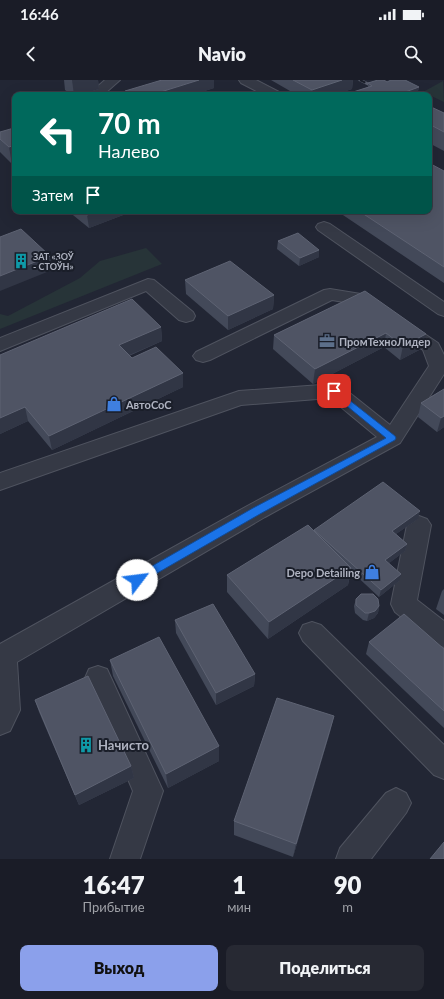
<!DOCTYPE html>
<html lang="ru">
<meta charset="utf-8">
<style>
:root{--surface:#1a1c27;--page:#272933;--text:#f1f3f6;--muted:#9fa1a7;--line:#383a44;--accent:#8ba0eb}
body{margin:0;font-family:Lato,sans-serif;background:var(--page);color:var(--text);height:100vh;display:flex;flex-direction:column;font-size:15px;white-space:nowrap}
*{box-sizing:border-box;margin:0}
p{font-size:13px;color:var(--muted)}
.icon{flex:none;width:22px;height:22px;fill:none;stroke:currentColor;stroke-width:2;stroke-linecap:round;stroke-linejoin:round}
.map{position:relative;height:779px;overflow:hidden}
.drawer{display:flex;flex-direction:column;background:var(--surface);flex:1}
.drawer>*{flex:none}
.top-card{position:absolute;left:12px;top:12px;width:420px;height:122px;border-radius:8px;box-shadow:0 4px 16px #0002,0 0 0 1px var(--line);background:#00695c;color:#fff;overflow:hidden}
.pin{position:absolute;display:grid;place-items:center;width:34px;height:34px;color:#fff;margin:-17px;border-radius:8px;box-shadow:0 2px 6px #0006}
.me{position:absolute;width:44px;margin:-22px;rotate:60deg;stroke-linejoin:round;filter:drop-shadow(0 0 3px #0008)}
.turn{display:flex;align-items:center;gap:14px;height:84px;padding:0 20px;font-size:18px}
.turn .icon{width:52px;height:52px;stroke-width:2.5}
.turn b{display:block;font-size:28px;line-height:34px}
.then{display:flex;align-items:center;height:38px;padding:0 20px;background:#0003;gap:8px;font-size:15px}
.eta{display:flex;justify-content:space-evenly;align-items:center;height:68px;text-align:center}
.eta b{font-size:24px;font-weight:800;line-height:28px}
.button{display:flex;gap:8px;margin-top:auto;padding:8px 20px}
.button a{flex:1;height:46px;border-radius:8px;background:var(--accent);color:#111;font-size:16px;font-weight:800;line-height:46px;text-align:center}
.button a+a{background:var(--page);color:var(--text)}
.status{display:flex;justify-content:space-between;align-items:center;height:28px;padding:0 20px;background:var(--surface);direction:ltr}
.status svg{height:11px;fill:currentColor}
header{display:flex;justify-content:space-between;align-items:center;height:52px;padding:0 20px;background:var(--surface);font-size:18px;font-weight:800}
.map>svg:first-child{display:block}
.green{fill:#273438}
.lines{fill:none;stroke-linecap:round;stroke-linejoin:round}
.minor-casing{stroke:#4f535f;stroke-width:2}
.minor{fill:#353945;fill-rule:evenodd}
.rail-casing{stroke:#595e6d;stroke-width:3}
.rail{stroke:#1a1e29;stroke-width:2;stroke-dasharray:6;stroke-linecap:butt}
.wall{fill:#434959}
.shaded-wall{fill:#313645}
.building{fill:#4f5464;stroke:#5e6373}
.route{fill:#1a73e8;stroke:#114b97}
.labels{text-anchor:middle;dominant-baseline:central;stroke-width:4;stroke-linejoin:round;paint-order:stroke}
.far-poi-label{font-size:9px;font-weight:bold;fill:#afb3c1;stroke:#1a1e29;text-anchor:start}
.poi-label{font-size:11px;font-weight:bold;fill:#afb3c1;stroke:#1a1e29;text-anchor:start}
.near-poi-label{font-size:13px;font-weight:bold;fill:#afb3c1;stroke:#1a1e29;text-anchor:start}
</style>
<div class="status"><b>16:46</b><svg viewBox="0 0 49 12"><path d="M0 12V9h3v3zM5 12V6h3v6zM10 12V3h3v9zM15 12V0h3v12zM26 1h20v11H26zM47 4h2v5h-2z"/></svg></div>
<header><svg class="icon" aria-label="back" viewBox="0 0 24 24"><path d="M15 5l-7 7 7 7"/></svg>Navio<svg class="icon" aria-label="search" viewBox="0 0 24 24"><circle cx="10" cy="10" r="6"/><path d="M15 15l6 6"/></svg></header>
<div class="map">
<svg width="444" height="779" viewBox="0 0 444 779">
<rect width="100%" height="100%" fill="#222634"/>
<g class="green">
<path d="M443,1L444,22L423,12Z"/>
<path d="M146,168L162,184L0,249V234L8,236L80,198L100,181Z"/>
</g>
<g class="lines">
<defs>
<g id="minor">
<path d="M105,0H120L103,15H88Z"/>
<path d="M239,0H256L279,12L281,15H264L241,3Z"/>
<path d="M324,142L330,144L444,222V236L438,234L318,150L316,147L318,144Z"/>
<path d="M148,199L154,200L193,232L195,236L193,240L186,242L179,240L146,211L0,271V258Z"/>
<path d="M330,209L367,215L438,263L444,275V294L400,363L265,437L17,582L20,630L10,651L0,655V564L249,425L377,357L330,318L241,325L0,410V393L239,311L334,304L341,306L390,345L429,286L423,270L356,224L332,220L210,280L203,282L196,280L193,276L196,272L324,210Z"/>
<path d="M419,436L427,439L431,445L417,520L444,541V567L435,564L395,532L391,524L407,445L411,439Z"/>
<path d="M312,542L321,545L444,665V699L434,695L303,561L299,553L303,545Z"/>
<path d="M98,586L107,589L163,711L140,779H110L133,711L85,598L89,589Z"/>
<path d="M396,708L406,713L411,723L406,733L371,779H336L340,768L386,713Z"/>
</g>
</defs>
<use href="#minor" class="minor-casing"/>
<use href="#minor" class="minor"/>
<defs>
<path id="rail" d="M360,0L390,15"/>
</defs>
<use href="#rail" class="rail-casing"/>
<use href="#rail" class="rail"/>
</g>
<g class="wall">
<path d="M64,0H98L99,9L80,15H72L65,10Z"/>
<path d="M271,0H353L352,9L334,15H297Z"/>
<path d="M387,2L419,7L417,15H349L350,13L368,7V3Z"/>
<path d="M214,8L192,15H125V11Z"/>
<path d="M429,26L444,33V71L429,63Z"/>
<path d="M15,49L12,84L0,72V52Z"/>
<path d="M444,91V203L337,131H429Z"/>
<path d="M68,131H130L131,132L89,148Z"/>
<path d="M278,161L319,170V177L299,186L277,169Z"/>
<path d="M185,200L274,215L273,229L228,250L186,214Z"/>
<path d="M365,211L423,268L400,280L384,267L313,304L273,269L274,255Z"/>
<path d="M161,247L162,261L129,276L132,278L183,293V307L52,370L28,341L0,354V275Z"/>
<path d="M444,309V347L437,352L418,337L421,323Z"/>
<path d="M418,439L396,454L407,464L405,471L389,483L399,501L379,517L351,491L348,505L268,559L227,512V495L314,451V450Z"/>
<path d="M444,509V535L436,529L442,511Z"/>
<path d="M356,519L379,526L378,533L374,538L367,541L363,540L355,533L354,526Z"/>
<path d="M175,540L255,594L254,606L216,625L176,553Z"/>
<path d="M369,562L444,569V648L366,574Z"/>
<path d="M110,580L219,681L168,708L113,596Z"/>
<path d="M35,620L131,686L134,698L79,725L39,632Z"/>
<path d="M334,636L330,652L293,777L234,755V741Z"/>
</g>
<g class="shaded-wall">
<path d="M72,0H98L99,9L80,15H74Z"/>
<path d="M199,0H214V8L192,15H151Z"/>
<path d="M342,0H353L352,9L334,15H311L312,10Z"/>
<path d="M419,7L417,15H397Z"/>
<path d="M15,65V84H12L9,67Z"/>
<path d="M97,131H130L131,132L89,148L87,135Z"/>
<path d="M319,170V177L299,186L300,178Z"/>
<path d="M50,176L52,190L0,211V196Z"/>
<path d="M274,215L273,229L228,250V236Z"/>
<path d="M161,247L162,261L120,279L119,265Z"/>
<path d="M386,253L384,267L313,304L315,289Z"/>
<path d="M426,254L423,268L400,280L403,266Z"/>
<path d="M183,293V307L52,370L49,356Z"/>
<path d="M25,327L28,341L0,354V338Z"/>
<path d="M444,336V347L437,352L441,338Z"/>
<path d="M420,431L418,439L390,458L392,451Z"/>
<path d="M407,464L405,471L384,487L385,480Z"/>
<path d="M351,488L348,505L268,559L269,542Z"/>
<path d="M401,494L399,501L379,517L381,510Z"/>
<path d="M379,526L378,533L374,538L367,541L369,533Z"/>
<path d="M255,594L254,606L216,625V613Z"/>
<path d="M334,636L330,652L293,777L296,764Z"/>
<path d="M219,666V681L168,708L166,694Z"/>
<path d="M131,686L134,698L79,725L75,715Z"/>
</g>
<g class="building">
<path d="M162,0H199L151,15H130L125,11Z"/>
<path d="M293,0H342L312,10Z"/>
<path d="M378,0H384L387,2L391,0H405L419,7L397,15H352L350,13L372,6L368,3Z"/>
<path d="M248,13L251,15H244Z"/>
<path d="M429,26L444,33V52L429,44Z"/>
<path d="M14,48L15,49V65L9,67L0,59V52Z"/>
<path d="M429,83L444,91V187L359,131H429Z"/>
<path d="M82,131H97L87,135Z"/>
<path d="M21,149L50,176L0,196V157Z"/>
<path d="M298,153L319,170L300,178L278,161Z"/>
<path d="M230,181L274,215L228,236L185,200Z"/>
<path d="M365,211L426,254L403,266L386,253L315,289L274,255Z"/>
<path d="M132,219L161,247L119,265L132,278L156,267L183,293L49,356L25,327L0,338V275Z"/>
<path d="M444,309V336L441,338L421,323Z"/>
<path d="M383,402L420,431L392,451L407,464L385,480L401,494L381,510L314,450Z"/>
<path d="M308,445L351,488L269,542L227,495Z"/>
<path d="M361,514H373L378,519L379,526L375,531L369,533H365L356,525V519Z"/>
<path d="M213,524L255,594L216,613L175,540Z"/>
<path d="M404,534L444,569V631L369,562Z"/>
<path d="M159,557L219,666L166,694L110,580Z"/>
<path d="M88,596L131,686L75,715L35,620Z"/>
<path d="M277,618L334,636L296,764L234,741Z"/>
<path d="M444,762V779H430Z"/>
</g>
<path class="route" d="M334,308L395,356L396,358L395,360L260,434L140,503L137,504L133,503L132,500L133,497L253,428L386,358L331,313L330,311Z"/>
<defs>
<symbol id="building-bare" viewBox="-9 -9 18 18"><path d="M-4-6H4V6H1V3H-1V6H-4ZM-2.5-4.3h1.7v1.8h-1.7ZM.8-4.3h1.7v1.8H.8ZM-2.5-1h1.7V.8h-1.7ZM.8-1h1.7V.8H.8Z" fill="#0f9aa8" stroke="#1a1e29" stroke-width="2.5" paint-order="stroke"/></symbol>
<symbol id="office-bare" viewBox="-9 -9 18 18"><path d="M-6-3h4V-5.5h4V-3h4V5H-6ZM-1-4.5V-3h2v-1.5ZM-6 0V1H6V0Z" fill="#5c6f8a" stroke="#1a1e29" stroke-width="2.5" paint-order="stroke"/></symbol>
<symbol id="shop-bare" viewBox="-9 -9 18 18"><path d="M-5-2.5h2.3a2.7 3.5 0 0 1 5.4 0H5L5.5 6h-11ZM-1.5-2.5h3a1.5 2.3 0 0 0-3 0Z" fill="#3f7fe0" stroke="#1a1e29" stroke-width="2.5" paint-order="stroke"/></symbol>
</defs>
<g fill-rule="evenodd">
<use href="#building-bare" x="10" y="170" width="22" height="22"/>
<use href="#office-bare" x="316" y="250" width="22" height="22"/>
<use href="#shop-bare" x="103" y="313" width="22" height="22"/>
<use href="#shop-bare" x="361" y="481" width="22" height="22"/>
<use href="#building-bare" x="75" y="654" width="22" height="22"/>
</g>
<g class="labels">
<g class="far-poi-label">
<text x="33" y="176">ЗАТ «ЗОЎ<tspan x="33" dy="10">- СТОЎН»</tspan></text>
</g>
<g class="poi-label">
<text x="339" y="261">ПромТехноЛидер</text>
<text x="126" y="324">АвтоСоС</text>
<text x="360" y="492" text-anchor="end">Depo Detailing</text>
</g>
<g class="near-poi-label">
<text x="98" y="665">Начисто</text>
</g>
</g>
</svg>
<div class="pin" style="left:334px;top:311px;background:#d93025"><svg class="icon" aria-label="arrive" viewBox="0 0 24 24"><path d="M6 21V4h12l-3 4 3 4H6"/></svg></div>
<svg class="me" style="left:137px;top:500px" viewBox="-20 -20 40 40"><circle r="19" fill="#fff"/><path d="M0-13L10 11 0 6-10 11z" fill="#1a73e8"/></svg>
<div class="top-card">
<div class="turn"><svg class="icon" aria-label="left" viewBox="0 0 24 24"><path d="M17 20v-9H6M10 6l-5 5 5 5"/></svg><div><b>70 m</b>Налево</div></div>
<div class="then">Затем<svg class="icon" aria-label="arrive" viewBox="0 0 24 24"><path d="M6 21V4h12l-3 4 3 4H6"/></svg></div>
</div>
</div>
<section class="drawer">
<div class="eta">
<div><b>16:47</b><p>Прибытие</p></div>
<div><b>1</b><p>мин</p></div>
<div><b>90</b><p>m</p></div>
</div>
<div class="button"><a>Выход</a><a>Поделиться</a></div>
</section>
